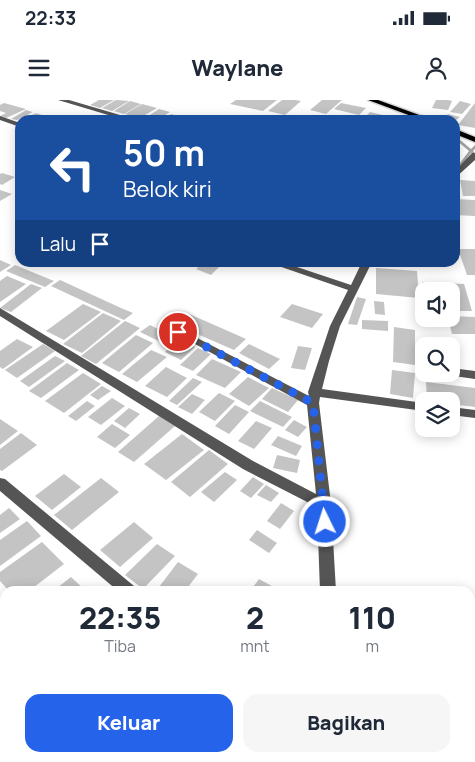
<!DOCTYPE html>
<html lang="id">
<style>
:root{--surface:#fff;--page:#f6f6f7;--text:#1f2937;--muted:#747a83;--accent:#2563eb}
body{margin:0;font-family:Manrope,sans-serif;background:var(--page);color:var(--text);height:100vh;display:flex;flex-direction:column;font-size:19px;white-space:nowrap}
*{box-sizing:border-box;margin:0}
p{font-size:16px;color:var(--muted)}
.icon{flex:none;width:28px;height:28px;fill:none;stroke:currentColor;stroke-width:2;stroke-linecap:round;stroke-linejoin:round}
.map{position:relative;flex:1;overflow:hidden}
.panel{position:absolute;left:0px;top:486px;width:475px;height:176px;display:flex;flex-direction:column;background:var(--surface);border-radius:15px 15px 0 0;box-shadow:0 2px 12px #0003}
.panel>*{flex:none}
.guide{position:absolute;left:15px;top:15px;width:445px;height:152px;border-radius:15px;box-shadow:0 2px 12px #0003;background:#1a4fa0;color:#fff;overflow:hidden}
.tools{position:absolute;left:415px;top:182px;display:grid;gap:10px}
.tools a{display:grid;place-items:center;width:45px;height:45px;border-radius:10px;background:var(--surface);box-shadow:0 2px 12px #0003;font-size:25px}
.pin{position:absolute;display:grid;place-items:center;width:42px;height:42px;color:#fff;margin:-21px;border:2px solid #fff;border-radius:50%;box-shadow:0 1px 5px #0007}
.me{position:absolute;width:55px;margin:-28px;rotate:356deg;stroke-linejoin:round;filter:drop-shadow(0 0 4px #0008)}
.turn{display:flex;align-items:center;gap:18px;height:105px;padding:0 25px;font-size:22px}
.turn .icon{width:65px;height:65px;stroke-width:2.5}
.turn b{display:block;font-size:35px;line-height:42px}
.then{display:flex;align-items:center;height:48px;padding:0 25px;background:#0003;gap:10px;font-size:19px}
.eta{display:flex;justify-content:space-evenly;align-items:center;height:85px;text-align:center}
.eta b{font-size:30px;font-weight:800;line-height:35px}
.cta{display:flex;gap:10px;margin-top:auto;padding:10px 25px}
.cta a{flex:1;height:58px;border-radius:15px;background:var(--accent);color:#fff;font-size:20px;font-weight:800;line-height:58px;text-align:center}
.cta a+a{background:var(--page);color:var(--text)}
.status{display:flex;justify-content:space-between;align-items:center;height:35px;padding:0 25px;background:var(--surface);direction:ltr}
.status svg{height:14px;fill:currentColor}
header{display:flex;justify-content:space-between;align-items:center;height:65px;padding:0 25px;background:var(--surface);font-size:22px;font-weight:800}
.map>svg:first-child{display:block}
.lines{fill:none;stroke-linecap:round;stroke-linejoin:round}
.stream{fill:#a3a3a3;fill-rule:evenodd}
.building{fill:#c4c4c4}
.major-casing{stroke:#dbdbdb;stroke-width:3}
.minor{fill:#555;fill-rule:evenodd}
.major{fill:#000;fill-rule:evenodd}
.route{stroke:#2563eb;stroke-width:9;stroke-dasharray:0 16.2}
</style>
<div class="status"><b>22:33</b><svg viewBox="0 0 49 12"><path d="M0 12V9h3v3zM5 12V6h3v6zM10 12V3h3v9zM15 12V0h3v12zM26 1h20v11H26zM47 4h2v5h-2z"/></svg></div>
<header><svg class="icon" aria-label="menu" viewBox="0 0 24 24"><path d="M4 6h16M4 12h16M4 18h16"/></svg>Waylane<svg class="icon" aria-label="person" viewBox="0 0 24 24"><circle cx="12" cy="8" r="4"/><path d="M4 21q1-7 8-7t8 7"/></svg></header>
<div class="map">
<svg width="475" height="662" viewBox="0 0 475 662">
<rect width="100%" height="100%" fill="#fff"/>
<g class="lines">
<path class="stream" d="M455,36L471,49L475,45V49L473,51L475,53L473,54L471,53L460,68H459L457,67L469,51L455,39Z"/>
</g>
<g class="building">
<path d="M99,0H114L100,8L90,5Z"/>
<path d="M116,0L129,1L112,11L102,8Z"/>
<path d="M236,0H277L263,11L230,4Z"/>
<path d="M282,0H295L301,1L285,15L268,11Z"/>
<path d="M322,0H342L326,14L310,10Z"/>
<path d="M436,0H448L452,1L448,10L432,8Z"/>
<path d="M130,1L141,4L124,14L114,11Z"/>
<path d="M460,1L471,4L462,14L450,12Z"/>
<path d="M4,3L26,9L6,18L0,16L6,13L0,11V5Z"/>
<path d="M341,3L366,8L359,15L334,9Z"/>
<path d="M475,3V28L458,25Z"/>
<path d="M142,4L157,8L140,18L125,14Z"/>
<path d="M159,9L170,12L157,20H142Z"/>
<path d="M26,10L33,12L17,20L11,19Z"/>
<path d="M370,12L387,16L383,19L367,15Z"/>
<path d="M36,13L48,17L42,20H20Z"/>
<path d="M171,14L182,17L177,20H162Z"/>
<path d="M448,14L460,17L456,20L441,19Z"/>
<path d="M2,73L15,77L2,85L0,84V74Z"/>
<path d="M460,80L475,81V96H463Z"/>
<path d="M0,90L12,94L0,101Z"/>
<path d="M455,99L475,100V116L455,115Z"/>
<path d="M458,149H475V175H467Z"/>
<path d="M0,160L11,165L0,172Z"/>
<path d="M204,162H224L211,175L196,169Z"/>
<path d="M391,162H439L440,167L392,165Z"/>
<path d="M15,165L54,181L45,187L6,171Z"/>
<path d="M376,168L417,171L419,198L376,194Z"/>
<path d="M7,176L26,184L0,202V181Z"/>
<path d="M60,180L121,208L133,213L124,220L51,186Z"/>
<path d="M422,182L464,184L472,211H451V191H424Z"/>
<path d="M31,184L42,188L11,212L0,208Z"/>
<path d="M357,197L366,199L357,225L348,224Z"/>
<path d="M374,201L384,202L385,215L375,214Z"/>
<path d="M83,204L101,212L64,240L46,231Z"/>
<path d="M292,204L323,214L312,228L280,217Z"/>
<path d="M103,213L121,221L82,253L63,244Z"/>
<path d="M187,213L228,231L246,239L234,250L174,224Z"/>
<path d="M451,216L475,217V234H452L448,219H451Z"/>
<path d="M362,220L388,221V231L362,229Z"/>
<path d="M125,221L140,228L96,264L81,256Z"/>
<path d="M150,225L174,237L165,244L140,232Z"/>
<path d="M394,227L415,230V265L393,262Z"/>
<path d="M136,235L153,243L119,272L102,263Z"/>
<path d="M17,239L33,247L3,269L0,267V251Z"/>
<path d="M179,240L195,247L181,260L165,252Z"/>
<path d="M43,244L55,251L17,278L5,270Z"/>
<path d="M249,244L280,259L269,269L239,253Z"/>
<path d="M298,246L312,248L305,270L291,268Z"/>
<path d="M198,248L211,254L193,271L180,265Z"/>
<path d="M151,250L167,257L137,282L122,274Z"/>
<path d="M55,256L65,261L29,287L20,281Z"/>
<path d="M212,259L241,272L225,288L196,275Z"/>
<path d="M67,263L79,270L41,298L29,291Z"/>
<path d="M166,267L187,278L167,297L145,286Z"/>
<path d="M392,270L415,273L413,298L390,294Z"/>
<path d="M83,273L101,284L64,313L45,301Z"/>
<path d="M248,277L269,288L249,306L229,294Z"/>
<path d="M193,278L202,282L177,305L169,301Z"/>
<path d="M426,282L475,288V307L451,304V301H427Z"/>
<path d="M102,286L111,291L98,300L90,295Z"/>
<path d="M272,288L298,300L288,312L262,299Z"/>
<path d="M219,293L235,301L215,321L199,312Z"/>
<path d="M192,294L205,300L192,314L178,307Z"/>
<path d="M112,298L125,306L101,325L88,317Z"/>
<path d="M87,301L95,306L76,321L68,316Z"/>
<path d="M260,301L292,317L283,327L250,311Z"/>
<path d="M235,305L249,312L229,334L215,326Z"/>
<path d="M129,308L140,314L125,328L114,321Z"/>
<path d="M159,316L175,326L134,362L118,352Z"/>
<path d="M0,319L18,331L0,345Z"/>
<path d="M294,320L307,327L298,337L285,330Z"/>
<path d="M256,321L272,328L254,349L238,341Z"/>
<path d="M112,324L130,335L115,348L97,337Z"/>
<path d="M21,333L37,345L2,371L0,370V349Z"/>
<path d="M182,334L204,350L166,380L144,364Z"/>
<path d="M278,336L302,346L296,356L271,345Z"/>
<path d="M209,350L228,364L190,397L171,382Z"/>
<path d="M277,355L300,360L297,373L273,368Z"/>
<path d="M225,372L237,380L214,402L201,392Z"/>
<path d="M64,374L81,387L52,410L35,396Z"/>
<path d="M253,377L264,384L251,398L240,391Z"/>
<path d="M101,378L119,392L72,430L54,415Z"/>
<path d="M266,385L279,393L271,402L257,395Z"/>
<path d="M281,403L294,411L280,429L267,421Z"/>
<path d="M9,408L20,419L0,433V415Z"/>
<path d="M27,421L41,436L0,466V440Z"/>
<path d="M134,422L153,438L120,467L100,450Z"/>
<path d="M257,430L277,443L269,453L249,440Z"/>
<path d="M42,442L64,464L29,491H9L0,481V472Z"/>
<path d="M157,444L175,456L143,489L125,475Z"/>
<path d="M178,462L198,474L185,491H156Z"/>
<path d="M71,477L86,491H53Z"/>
<path d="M259,479L281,491H250Z"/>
<rect x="470" y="508" width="5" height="23"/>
<path d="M0,592L5,598V658H7L2,662H0Z"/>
<path d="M18,658H43L47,662H13Z"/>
<path d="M129,658H187L182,662H125Z"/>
<path d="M205,658H262L259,662H201Z"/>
</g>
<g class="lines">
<defs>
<g id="major">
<path d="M368,0H378L433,20H422Z"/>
<path d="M455,29L475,37V42L455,34Z"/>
</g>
</defs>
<use href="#major" class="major-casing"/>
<g class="minor">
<path d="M58,0H69L137,20H125Z"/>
<path d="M0,16L20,23V27L0,20Z"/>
<path d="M472,53H475V60L455,78V71Z"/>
<path d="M267,162H282L351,185L362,162H372L340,226L329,261L322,289L424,303V311L320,297L319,303L331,404L336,491H320L317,407L243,369L0,216V208L253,361L316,394L307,305L173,232L174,230H182L309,296L308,292L330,226L348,190Z"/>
<path d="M451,268L475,271V279L447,275L451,274Z"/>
<path d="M451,307L475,310V318L451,315Z"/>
<path d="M0,378L5,379L134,486L137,491H118L0,391Z"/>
<path d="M278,658H296L295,662H277Z"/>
</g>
<use href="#major" class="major"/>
</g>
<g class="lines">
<path class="route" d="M178,232L313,303L325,422"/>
</g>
</svg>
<div class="tools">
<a><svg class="icon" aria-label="sound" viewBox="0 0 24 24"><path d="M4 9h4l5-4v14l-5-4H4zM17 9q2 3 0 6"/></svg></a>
<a><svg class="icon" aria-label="search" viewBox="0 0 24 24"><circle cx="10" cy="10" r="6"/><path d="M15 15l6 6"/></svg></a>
<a><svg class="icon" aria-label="layers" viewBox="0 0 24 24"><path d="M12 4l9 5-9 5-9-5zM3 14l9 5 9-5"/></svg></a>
</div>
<div class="pin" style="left:178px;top:232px;background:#d93025"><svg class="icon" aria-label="arrive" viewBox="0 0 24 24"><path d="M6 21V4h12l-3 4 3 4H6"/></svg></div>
<svg class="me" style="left:325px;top:422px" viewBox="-20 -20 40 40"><circle r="17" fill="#2563eb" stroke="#fff" stroke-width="3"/><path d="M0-11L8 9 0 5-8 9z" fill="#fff"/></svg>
<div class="guide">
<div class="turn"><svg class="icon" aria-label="left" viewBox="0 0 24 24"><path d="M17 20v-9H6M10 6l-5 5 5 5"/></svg><div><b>50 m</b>Belok kiri</div></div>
<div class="then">Lalu<svg class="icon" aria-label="arrive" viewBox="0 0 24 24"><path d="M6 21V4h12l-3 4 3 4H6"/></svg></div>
</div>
<section class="panel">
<div class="eta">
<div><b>22:35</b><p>Tiba</p></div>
<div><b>2</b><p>mnt</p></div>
<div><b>110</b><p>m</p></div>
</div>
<div class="cta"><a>Keluar</a><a>Bagikan</a></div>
</section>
</div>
